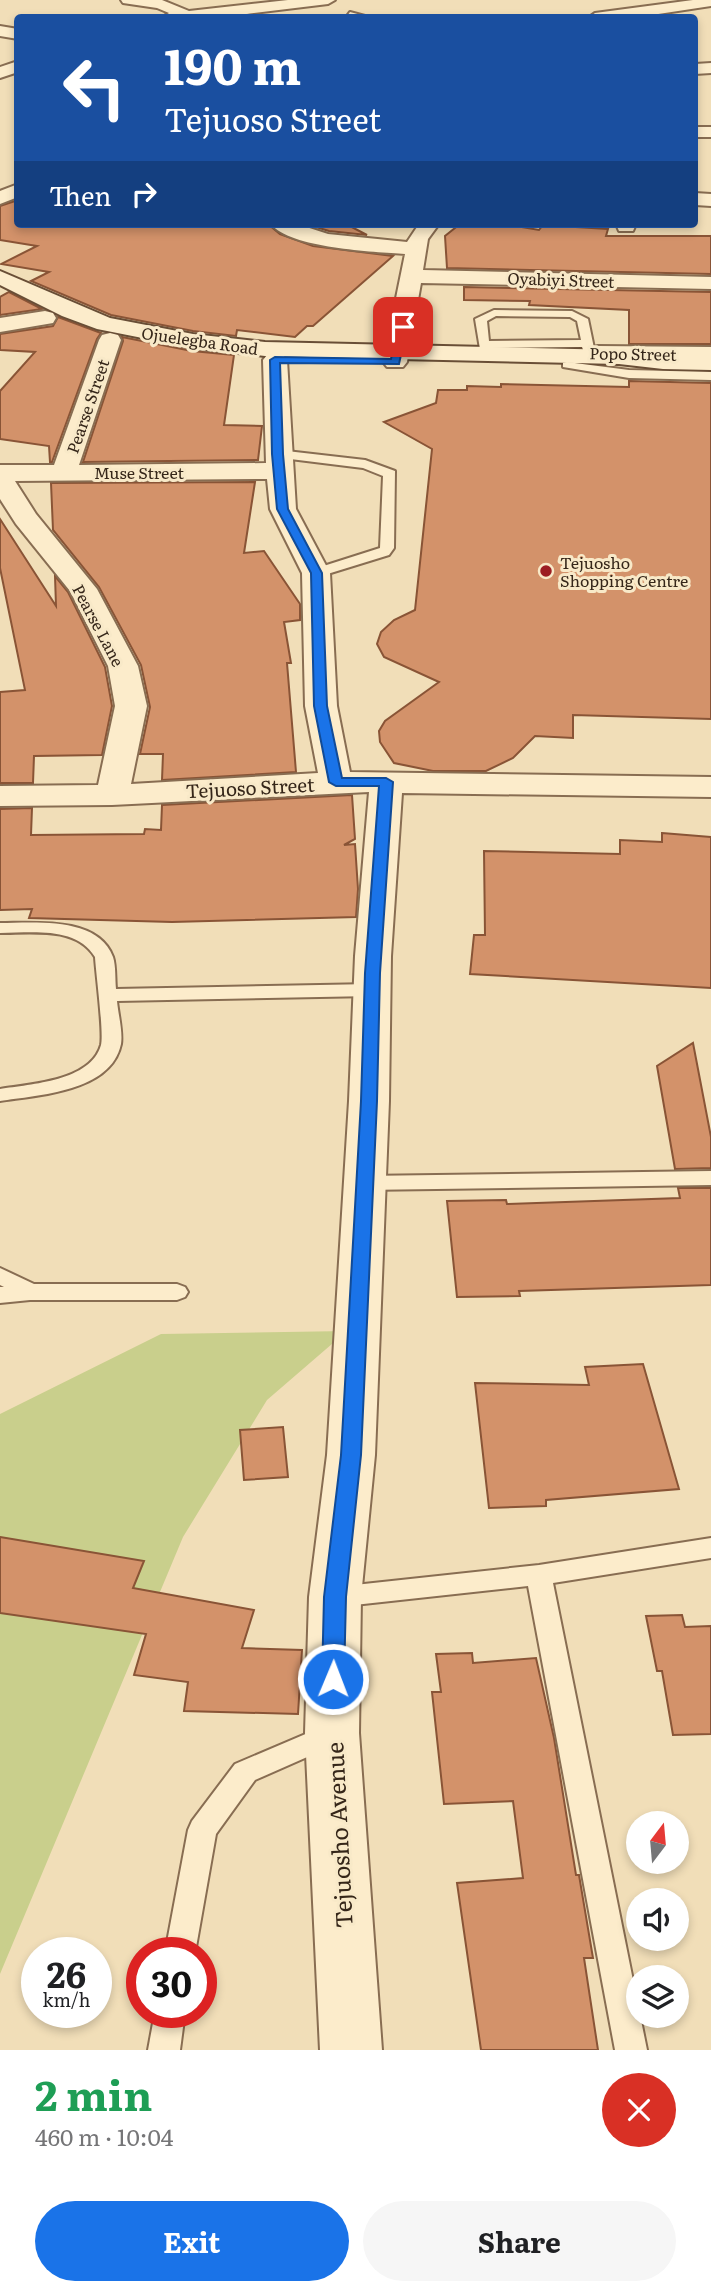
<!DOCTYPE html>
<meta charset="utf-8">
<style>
:root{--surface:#fff;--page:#f6f6f6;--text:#202124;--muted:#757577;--accent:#1a73e8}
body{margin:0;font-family:Literata,serif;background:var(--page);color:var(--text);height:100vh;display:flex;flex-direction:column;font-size:26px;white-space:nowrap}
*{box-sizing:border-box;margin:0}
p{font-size:23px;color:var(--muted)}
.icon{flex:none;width:38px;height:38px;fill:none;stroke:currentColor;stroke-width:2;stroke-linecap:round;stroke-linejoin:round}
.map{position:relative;height:2050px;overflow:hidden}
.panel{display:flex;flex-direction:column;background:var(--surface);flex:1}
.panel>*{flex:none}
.banner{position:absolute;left:14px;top:14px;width:684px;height:214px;border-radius:7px;box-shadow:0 4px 10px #0003;background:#1a4fa0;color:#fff;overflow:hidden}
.needle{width:46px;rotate:16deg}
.buttons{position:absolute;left:626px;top:1811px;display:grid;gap:14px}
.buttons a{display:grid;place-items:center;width:63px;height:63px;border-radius:50%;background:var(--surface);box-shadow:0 4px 10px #0003;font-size:35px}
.speed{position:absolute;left:21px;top:1937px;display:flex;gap:14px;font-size:35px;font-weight:700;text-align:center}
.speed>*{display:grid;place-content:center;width:91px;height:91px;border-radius:50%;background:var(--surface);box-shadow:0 4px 10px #0003;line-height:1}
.speed small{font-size:18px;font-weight:400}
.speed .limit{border:10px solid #d22;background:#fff;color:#111}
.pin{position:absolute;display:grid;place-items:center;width:60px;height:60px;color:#fff;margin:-30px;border-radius:14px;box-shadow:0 4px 10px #0006}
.me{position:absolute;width:77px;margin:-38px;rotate:1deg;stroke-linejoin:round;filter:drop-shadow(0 0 5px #0008)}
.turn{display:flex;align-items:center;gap:24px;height:147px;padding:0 35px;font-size:32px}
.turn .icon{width:91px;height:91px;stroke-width:2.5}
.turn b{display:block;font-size:49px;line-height:60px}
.then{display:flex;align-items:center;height:66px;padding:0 35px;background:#0003;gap:14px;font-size:26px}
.round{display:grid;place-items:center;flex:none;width:74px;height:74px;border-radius:37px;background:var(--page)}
.headline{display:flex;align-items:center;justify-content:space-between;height:119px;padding:0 35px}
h1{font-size:42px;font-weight:700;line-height:52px;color:#1e9e55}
.cta{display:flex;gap:14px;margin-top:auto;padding:14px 35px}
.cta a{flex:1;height:80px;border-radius:42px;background:var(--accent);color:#fff;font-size:28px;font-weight:700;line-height:80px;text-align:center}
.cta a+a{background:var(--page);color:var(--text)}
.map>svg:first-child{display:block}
.green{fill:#c9cf8c}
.building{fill:#d3926a;stroke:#895436;stroke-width:2}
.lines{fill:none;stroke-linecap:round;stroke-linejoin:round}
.lane-casing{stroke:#886d52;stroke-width:4}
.street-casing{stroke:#886d52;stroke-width:4}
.secondary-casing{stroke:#694e36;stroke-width:4}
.lane{fill:#fceccb;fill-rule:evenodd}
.street{fill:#fceccb;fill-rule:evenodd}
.secondary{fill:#fceccb;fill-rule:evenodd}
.route{fill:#1a73e8;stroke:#114b97;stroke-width:2}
.poi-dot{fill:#9c1d22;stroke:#f8e9c8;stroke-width:2.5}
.labels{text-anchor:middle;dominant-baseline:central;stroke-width:6;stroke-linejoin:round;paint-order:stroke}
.far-street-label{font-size:16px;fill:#352619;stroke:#f8e9c8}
.far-poi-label{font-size:16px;fill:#352619;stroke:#f8e9c8;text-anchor:start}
.street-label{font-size:19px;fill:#352619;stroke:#f8e9c8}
.near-street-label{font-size:23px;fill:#352619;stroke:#f8e9c8}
</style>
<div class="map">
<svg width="711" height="2050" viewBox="0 0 711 2050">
<rect width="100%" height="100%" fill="#f1deb8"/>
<path class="green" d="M347,1331L267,1400L183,1537L0,1974V1414L161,1334Z"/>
<g class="building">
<path d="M18,200V224H268L280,234L313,246L393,256L313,326H307L295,337L237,330L236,336L193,331L111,315L31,281L49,272L1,264L37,246L0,240V206Z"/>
<path d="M306,224H346L367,235L329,231Z"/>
<path d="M460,224H504L539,230L543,225L608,229L606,236H711V274L447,268L445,236Z"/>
<path d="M464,287L711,292V344H629V310L529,305L530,301L464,300Z"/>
<path d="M9,292L42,309L0,315V297Z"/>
<path d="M58,317L101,333L97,339L52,462H50L49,446L0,439V391L35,352L0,350V334L53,326Z"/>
<path d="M122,337L192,351L234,355L224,425L262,426L258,460L83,462L123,341Z"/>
<path d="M629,381L711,383V719L573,715V738L535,736L513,758L486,771H433L394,763L380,742L379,731L385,721L439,682L384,657L377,644L381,632L394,620L415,610L432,449L384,422L436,403L438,390H467V386L501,387V384L629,387Z"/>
<path d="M255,482L244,553L264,551L300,604V620L284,622L291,663H287L296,772L162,780L163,754H140L150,707L141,665L99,587L53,530L51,483Z"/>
<path d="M0,519L56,606L55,576L68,592L105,667L112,706L102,755L34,756L33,783H0V692L25,690L0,568Z"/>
<path d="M352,795L355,839L344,845L355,844L358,889L356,917L172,922L29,918L32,909L0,910V809L32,808L31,835L144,834L145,829L161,830L162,805Z"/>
<path d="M662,833L711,837V988L470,974L474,935H485L484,851L620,854V840L662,842Z"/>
<path d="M693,1043L711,1137V1168L675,1169L657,1066Z"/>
<path d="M678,1188H711V1285L519,1291L520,1296L457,1297L447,1201L506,1200L507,1204L680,1198Z"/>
<path d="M643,1364L679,1489L546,1500V1506L489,1508L475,1383L589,1385L585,1367Z"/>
<path d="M283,1427L288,1477L244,1480L240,1430Z"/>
<path d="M0,1537L144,1561L133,1588L254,1610L242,1648L302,1650L298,1714L184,1711L188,1682L134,1675L146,1634L0,1613Z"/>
<path d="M682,1615L685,1627L711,1626V1734L673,1735L662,1671H657L646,1616Z"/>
<path d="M472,1653L473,1663L536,1658L554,1738L576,1875H579L593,1958H584L598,2050H481L457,1883L523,1878L513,1801L444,1804L432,1692H441L436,1654Z"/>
</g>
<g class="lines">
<defs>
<g id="lane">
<path d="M232,9L256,16V18H244L229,13Z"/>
<path d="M350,12L365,16V18L347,16Z"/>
<path d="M494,310L572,311L588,319L595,353L585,355L582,347L490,348L489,355H481L475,319ZM496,316L570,317L577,321L581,340L489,341L487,321Z"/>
<path d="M567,362L629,370L711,372V380L629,378L563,367V363Z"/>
<path d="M278,450L365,460L395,471L394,548L389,555L321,576H311V570L380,548L383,476L363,468L274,457V451Z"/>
<path d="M0,923C34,923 98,916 113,957C116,966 115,979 116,989L372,984L381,990L372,996L117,1001C118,1013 123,1032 121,1044C111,1092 38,1095 0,1101V1089C31,1084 91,1081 101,1045C104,1032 96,974 95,957C76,926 32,933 0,933Z"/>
<path d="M711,1171V1185L363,1190L356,1188L352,1183L356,1178L363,1176Z"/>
<path d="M0,1268L34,1284H177L185,1287L188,1292L185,1297L177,1300H30L0,1303V1287H4L0,1285Z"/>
<path d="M711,1538V1558L553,1583L647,2050H615L528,1586L336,1607L327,1604L323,1597L327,1590L336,1587L539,1565Z"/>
<path d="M329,1724L339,1727L343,1735L339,1743L255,1780L216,1834L195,1953H165L188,1830L192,1821L235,1764Z"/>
<path d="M155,2012H185L180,2050H148Z"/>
</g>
<g id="street">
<path d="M121,0H162L189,11L288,0H335L328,4L213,18H161L169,13L157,8L123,3Z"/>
<path d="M693,0H711V6L632,18H588L595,13Z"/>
<path d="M0,26L18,29V39L0,36Z"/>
<path d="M18,61V72L0,78V67Z"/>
<path d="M711,63V73L695,74V64Z"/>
<rect x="695" y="127" width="16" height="10"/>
<path d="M18,184V197L0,204V191Z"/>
<path d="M695,193L711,194V206L695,205Z"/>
<path d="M271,224H297L328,234L407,242L419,224H439L428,239L423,270L711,277V289L421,283L407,362L403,367H387L383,362L405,254C375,252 289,248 271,224Z"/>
<path d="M616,224H636L633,231H619Z"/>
<path d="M45,311L53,313L56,318L53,323L0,332V318Z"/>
<path d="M110,333L118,335L121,340L79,465L266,463L263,360L267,355H283L287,360L296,509L330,573L337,706L350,772L711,777V797L402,793L391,956L389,1101L375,1455L361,1597L359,1733L382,2050H320L305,1733L309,1597L327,1455L349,1101L355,956L369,792L112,805L0,806V786L98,785L115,706L108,666L70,591L16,524L0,499V465H54L99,340L102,335ZM267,479L270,509L302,573L305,706L318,773L131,784L147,706L138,666L97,589L36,514L15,481Z"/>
<path d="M598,346L711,347V361L590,358L586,353L590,348Z"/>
</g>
<path id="secondary" d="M0,271L110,318L193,334L265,342L619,350L663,355L711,356V370L663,369L619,364L265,356L193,348L97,329L62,316L0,285Z"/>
</defs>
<use href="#lane" class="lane-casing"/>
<use href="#street" class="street-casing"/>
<use href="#secondary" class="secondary-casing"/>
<use href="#lane" class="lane"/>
<use href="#street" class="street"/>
<use href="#secondary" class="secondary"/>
</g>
<path class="route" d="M403,324L407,327L399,364L280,363L283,454L288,509L322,573L327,706L342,778H386L393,782L380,973L377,1101L361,1455L346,1597L344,1679L341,1685L333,1688L326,1685L322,1679L324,1597L341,1455L361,1101L365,973L379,786H336L329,782L314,706L311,573L277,509L272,454L270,360L275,357L391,359L398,327Z"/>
<circle class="poi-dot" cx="546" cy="571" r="7"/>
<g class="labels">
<g class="far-street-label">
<text transform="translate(561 279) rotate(2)">Oyabiyi Street</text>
<text transform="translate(200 340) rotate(8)">Ojuelegba Road</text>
<text transform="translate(633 353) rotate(1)">Popo Street</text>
<text transform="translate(87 406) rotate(-71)">Pearse Street</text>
<text x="139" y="472">Muse Street</text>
<text transform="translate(99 625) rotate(62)">Pearse Lane</text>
</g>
<g class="far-poi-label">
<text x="560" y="562">Tejuosho<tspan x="560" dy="18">Shopping Centre</tspan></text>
</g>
<g class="street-label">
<text transform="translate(250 787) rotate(-3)">Tejuoso Street</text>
</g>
<g class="near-street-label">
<text transform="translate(338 1835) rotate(-93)">Tejuosho Avenue</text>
</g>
</g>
</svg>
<div class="buttons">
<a><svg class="needle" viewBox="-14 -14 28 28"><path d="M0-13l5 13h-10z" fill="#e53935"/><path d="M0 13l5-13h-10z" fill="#757577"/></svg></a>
<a><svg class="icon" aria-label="sound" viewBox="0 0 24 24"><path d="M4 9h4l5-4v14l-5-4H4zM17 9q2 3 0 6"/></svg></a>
<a><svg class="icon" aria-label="layers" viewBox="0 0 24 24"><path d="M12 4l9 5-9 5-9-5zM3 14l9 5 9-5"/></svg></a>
</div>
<div class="speed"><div>26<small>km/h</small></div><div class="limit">30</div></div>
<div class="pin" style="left:403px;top:327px;background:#d93025"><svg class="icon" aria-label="arrive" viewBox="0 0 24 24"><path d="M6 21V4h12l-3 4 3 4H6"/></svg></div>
<svg class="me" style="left:333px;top:1679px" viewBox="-20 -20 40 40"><circle r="17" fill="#1a73e8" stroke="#fff" stroke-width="3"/><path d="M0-11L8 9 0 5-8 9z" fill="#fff"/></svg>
<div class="banner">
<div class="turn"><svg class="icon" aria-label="left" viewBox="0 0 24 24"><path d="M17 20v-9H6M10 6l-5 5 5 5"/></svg><div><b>190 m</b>Tejuoso Street</div></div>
<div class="then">Then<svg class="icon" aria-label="right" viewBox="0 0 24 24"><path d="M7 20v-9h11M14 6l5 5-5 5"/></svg></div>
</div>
</div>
<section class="panel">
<div class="headline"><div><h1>2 min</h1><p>460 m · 10:04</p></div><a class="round" style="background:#d93025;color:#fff"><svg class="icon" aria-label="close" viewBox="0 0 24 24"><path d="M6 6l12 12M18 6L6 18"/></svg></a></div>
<div class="cta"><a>Exit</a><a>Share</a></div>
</section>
